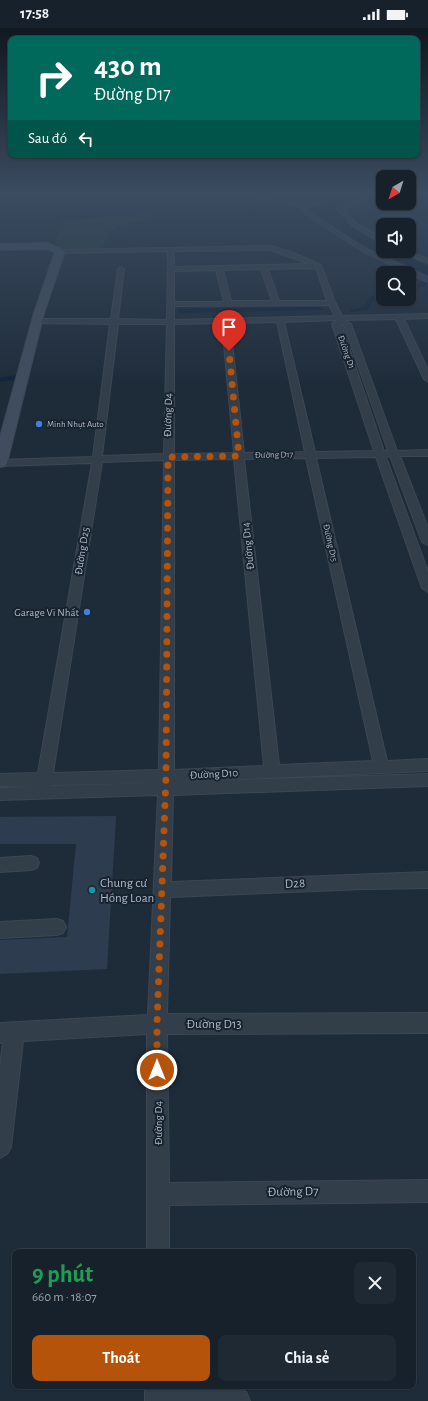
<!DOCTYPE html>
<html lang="vi">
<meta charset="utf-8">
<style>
:root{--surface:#16212c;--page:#1f2934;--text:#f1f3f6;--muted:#9ea3a9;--line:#353e48;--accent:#b45309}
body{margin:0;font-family:"Alegreya Sans",sans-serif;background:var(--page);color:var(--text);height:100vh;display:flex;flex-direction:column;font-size:15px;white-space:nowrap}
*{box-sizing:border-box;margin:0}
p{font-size:13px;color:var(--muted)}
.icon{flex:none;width:22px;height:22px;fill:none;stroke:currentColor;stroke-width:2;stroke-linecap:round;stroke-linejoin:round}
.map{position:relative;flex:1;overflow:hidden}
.drawer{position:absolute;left:12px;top:1221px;width:404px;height:140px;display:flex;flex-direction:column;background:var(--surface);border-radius:8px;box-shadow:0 1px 3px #0004,0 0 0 1px var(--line)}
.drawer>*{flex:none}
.banner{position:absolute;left:8px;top:8px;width:412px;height:122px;border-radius:8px;box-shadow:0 1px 3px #0004,0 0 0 1px var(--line);background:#00695c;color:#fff;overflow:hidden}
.needle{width:26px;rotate:219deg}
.fabs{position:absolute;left:376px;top:142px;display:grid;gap:8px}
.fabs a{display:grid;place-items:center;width:40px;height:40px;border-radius:8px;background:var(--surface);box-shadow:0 1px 3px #0004,0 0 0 1px var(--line);font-size:20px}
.pin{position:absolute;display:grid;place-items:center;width:34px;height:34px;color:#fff;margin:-41px -17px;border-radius:50% 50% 50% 0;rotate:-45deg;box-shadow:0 0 4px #0007}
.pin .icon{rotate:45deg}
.me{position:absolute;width:44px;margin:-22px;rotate:0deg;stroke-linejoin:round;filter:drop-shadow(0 0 3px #0008)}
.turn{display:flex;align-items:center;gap:14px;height:84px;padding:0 20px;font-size:18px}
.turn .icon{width:52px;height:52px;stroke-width:2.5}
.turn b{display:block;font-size:28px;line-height:34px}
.then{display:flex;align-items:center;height:38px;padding:0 20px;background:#0003;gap:8px;font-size:15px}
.round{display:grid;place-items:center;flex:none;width:42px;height:42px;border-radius:8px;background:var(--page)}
.overview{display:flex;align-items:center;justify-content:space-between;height:68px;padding:0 20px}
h1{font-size:24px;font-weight:600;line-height:30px;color:#1e9e55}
.primary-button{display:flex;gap:8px;margin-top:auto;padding:8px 20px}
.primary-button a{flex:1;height:46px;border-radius:8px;background:var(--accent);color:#fff;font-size:16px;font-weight:600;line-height:46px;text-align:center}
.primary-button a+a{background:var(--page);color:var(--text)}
.status{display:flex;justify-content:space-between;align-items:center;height:28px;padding:0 20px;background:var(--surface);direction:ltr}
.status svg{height:11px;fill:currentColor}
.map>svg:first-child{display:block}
.green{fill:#203a3b}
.water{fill:#112438}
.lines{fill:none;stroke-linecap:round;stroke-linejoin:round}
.canal{fill:#112438;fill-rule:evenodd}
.building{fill:#2d3d4f}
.street-casing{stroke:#3c4754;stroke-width:2}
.secondary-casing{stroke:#3c4754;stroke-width:2}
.street{fill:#323e4a;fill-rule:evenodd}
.secondary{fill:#404d5e;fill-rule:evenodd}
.route{stroke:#b45309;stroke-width:7;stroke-dasharray:0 12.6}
.shop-dot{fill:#3f7fe0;stroke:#18232f;stroke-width:1.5}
.culture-dot{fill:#0f9aa8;stroke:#18232f;stroke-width:1.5}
.labels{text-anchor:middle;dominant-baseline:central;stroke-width:4;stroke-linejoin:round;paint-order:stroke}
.far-street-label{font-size:9px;fill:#acb8c7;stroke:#18232f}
.far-poi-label{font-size:9px;fill:#acb8c7;stroke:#18232f;text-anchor:start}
.street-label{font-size:11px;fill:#acb8c7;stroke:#18232f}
.poi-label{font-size:11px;fill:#acb8c7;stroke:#18232f;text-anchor:end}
.near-poi-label{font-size:13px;fill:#acb8c7;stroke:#18232f;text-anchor:start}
.near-street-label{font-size:13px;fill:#acb8c7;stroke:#18232f}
</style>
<div class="status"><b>17:58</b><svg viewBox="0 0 49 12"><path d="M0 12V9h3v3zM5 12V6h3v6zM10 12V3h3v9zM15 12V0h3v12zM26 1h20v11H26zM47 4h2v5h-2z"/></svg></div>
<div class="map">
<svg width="428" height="1373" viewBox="0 0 428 1373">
<rect width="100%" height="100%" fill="#1e2c3a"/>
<path class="green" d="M150,186L160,191C146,193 113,195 106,209C105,212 105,215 104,218L100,220L65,222L55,216L63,192Z"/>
<path class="water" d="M346,166H368L337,179C345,198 366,208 383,217V223H393L428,238V247C387,228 344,211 310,181Z"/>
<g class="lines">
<g class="canal">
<path d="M428,251V256L409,265V260Z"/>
<path d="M383,265V269L375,271L367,282L352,284L349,282L363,279L371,268Z"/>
<path d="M320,279L323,281L322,282L180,285L177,283L180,281Z"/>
<path d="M16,347L20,349L19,351L0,354V350Z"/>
</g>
</g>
<path class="building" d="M116,788L107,941L0,946V912L67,909L76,816H0V789Z"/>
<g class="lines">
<defs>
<g id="street">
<path d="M230,166H243L304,177L321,173L333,166H340L325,175L306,180V182L366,221L428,249V254L362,223L302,184L300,179Z"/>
<path d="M369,166H377L343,182L356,195L383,211V216L352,197L337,181Z"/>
<path d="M271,218L296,226L321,237L335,274L342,288L428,286V290L404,291L428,342V354L424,351L396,291L345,292L351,296L397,423L428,422V428H400L428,500V517L422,514L390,428L386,429L428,544V564L422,560L376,429L316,430L387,733L428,731V743L173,754L428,746V758L173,767L171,854L428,844V860L364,861L170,869L167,986L428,985V1005L167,1006L169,1155L428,1152V1174L169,1177V1224H147V1006L23,1013L11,1119L7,1126L0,1130V1038L3,1014L0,1015V995L148,987L158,767L0,772V760L35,759L0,758V746L38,745L92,435L0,438V432L93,429L110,296L37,295H34V291H111L118,241L121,239L124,241L118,291L167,292L168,223L60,225L58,224V222ZM271,222L309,236L174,239V223ZM316,240L327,273H279L268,241ZM261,241L272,273H231L223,242ZM216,242L224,274H174V243ZM329,277L335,288L174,292V278ZM337,292L332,296L374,423L315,424L284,294ZM277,294L305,424L244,425L230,295ZM222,295L234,425L174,426V296ZM118,296H167L164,426L102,428ZM341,296L344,297L388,423H384ZM306,430L373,733L279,737L244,431ZM234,431L264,738L174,742V432ZM164,432L159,742L53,745L102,434ZM158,755L51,758V757Z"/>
<path d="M397,223H406L428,231V235Z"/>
<path d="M31,828L37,830L39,835L37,840L31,842L0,844V830Z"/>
<path d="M57,891L63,893L66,899L63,905L57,907L0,910V894Z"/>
<path d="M145,1358L237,1360L246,1364L250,1373H145Z"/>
</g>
<path id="secondary" d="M48,215L65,223L44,285L7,435L5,438L0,439V409L34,285L55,224L47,221L0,222V216Z"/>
</defs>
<use href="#street" class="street-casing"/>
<use href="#secondary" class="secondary-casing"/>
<use href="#street" class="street"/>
<use href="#secondary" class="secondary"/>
</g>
<linearGradient id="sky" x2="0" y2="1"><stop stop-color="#101820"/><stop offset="0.46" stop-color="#3b4b60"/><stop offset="1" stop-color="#3b4b60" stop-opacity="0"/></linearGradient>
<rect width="428" height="358" fill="url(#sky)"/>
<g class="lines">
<path class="route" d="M157,1042V996L166,748L168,429L239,428L229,323"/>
</g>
<g class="shop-dot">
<circle cx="39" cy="396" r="4"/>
<circle cx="87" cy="584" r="4"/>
</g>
<circle class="culture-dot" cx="92" cy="862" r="4"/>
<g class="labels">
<g class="far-street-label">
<text transform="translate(346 324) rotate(71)">Đường D1</text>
<text transform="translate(274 427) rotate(-1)">Đường D17</text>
<text transform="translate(330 515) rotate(77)">Đường D15</text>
</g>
<g class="far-poi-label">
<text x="47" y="396">Minh Nhựt Auto</text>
</g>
<g class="street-label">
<text transform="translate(168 387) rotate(-89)">Đường D4</text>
<text transform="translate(248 518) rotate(-96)">Đường D14</text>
<text transform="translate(82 523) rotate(-81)">Đường D25</text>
<text transform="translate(214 746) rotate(-3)">Đường D10</text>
<text transform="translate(158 1095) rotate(-90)">Đường D4</text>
</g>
<g class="poi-label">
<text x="79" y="584">Garage Vi Nhất</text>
</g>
<g class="near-poi-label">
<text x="100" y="855">Chung cư<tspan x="100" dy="15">Hồng Loan</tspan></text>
</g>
<g class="near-street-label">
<text transform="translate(295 856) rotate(-3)">D28</text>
<text x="214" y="996">Đường D13</text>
<text transform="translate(293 1164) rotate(-1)">Đường D7</text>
</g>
</g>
</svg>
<div class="fabs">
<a><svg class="needle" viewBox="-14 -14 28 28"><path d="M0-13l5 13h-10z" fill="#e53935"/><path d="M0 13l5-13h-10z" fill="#9ea3a9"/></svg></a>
<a><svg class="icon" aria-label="sound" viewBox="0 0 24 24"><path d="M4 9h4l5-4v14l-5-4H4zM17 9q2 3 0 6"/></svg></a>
<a><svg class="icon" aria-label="search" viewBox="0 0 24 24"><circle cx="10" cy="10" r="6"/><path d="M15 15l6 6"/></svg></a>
</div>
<div class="pin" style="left:229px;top:323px;background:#d93025"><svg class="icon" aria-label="arrive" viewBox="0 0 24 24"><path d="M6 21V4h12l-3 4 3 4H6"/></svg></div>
<svg class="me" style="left:157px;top:1042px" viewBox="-20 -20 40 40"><circle r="17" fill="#b45309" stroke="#fff" stroke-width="3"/><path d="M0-11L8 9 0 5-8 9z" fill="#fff"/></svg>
<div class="banner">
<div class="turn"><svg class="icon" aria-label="right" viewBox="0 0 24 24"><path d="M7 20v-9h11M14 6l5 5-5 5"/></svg><div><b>430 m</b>Đường D17</div></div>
<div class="then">Sau đó<svg class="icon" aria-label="left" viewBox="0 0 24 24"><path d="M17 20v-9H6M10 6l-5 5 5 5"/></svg></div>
</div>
<section class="drawer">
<div class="overview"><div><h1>9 phút</h1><p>660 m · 18:07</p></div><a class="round"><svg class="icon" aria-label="close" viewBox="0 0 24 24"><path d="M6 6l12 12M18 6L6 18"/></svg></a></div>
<div class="primary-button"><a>Thoát</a><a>Chia sẻ</a></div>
</section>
</div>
